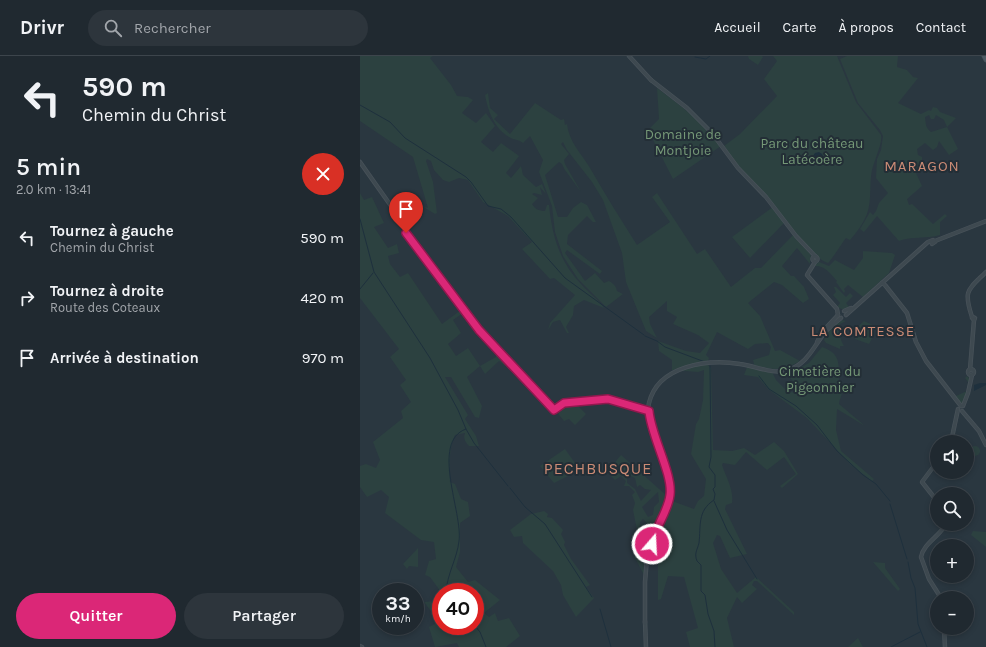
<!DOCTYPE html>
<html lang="fr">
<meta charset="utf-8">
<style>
:root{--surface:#202930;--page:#2d353c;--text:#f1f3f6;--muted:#a2a6ab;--line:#3d454c;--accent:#db2777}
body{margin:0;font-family:Karla,sans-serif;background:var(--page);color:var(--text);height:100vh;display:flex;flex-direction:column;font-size:15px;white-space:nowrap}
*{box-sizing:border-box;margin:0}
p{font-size:13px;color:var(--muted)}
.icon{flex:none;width:22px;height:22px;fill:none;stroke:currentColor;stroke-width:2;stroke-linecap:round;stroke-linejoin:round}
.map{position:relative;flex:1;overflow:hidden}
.panel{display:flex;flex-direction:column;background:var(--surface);width:360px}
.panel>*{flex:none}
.top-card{background:#202930;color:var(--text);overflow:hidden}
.tools{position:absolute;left:570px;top:379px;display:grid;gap:8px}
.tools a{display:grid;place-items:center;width:44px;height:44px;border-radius:50%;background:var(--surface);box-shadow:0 2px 6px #0003,0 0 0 1px var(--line);font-size:20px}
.speed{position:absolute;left:12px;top:527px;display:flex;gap:8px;font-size:20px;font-weight:700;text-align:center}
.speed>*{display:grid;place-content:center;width:52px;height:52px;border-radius:50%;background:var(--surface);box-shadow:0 2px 6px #0003,0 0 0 1px var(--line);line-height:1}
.speed small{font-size:10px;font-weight:400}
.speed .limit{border:6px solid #d22;background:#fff;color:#111}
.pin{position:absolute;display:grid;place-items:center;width:34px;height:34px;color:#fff;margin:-41px -17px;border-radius:50% 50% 50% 0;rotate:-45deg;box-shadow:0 0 4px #0007}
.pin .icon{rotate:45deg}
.me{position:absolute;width:44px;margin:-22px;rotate:19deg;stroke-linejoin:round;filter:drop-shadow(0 0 3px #0008)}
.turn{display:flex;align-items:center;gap:14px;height:84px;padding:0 16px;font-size:18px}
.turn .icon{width:52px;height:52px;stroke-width:2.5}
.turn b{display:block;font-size:28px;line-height:34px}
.round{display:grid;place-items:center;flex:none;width:42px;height:42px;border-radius:21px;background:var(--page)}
.headline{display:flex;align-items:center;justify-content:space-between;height:68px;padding:0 16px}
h1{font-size:24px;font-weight:600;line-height:30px}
.button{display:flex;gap:8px;margin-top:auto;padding:8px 16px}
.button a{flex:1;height:46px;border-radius:24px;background:var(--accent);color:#fff;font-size:16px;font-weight:600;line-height:46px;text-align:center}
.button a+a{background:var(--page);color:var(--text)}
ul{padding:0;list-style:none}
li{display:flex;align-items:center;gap:12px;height:60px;padding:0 16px}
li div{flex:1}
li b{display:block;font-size:15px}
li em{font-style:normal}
header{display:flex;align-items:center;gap:24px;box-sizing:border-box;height:56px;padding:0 20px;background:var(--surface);border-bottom:1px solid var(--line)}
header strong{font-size:19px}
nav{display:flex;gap:22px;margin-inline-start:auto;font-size:14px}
.search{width:280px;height:36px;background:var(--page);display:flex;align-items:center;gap:10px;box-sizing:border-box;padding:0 14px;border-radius:22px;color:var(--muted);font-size:15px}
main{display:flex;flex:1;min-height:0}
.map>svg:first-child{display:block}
.green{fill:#2c4140;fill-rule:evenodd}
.water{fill:#1e303d}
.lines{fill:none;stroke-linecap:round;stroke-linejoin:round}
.stream{stroke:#1e303d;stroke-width:1}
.tertiary-casing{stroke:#485259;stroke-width:4.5}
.secondary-casing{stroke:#485259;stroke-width:5}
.tertiary{stroke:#3e4950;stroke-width:3}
.secondary{stroke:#4c5963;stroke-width:3.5}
.route-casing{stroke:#8e194d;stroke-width:10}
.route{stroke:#db2777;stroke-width:7}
.labels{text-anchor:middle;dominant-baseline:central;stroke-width:4;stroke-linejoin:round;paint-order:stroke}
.park-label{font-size:14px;fill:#759877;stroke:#232e36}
.neighbourhood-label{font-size:15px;letter-spacing:1px;fill:#cb8b75;stroke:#232e36}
.quarter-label{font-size:16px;letter-spacing:1px;fill:#cb8b75;stroke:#232e36}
</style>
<header>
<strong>Drivr</strong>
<div class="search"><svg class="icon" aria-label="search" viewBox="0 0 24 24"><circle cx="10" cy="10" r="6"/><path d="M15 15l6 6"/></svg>Rechercher</div>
<nav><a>Accueil</a><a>Carte</a><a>À propos</a><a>Contact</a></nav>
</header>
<main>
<section class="panel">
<div class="top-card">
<div class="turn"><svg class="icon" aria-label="left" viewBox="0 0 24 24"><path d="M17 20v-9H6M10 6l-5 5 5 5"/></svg><div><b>590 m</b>Chemin du Christ</div></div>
</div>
<div class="headline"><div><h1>5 min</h1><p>2.0 km · 13:41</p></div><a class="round" style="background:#d93025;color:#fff"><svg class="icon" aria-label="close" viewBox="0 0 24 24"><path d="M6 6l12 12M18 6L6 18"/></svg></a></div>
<ul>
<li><svg class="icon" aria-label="left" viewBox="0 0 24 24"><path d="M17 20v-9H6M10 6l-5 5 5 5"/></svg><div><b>Tournez à gauche</b><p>Chemin du Christ</p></div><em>590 m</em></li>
<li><svg class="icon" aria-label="right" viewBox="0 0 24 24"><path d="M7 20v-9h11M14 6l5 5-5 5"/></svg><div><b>Tournez à droite</b><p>Route des Coteaux</p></div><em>420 m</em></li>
<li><svg class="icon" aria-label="arrive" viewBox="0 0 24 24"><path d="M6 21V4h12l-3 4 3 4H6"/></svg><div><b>Arrivée à destination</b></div><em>970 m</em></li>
</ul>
<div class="button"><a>Quitter</a><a>Partager</a></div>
</section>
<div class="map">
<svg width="626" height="591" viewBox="0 0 626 591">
<rect width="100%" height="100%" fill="#2a3740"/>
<g class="green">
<path d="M0,0H73L70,2L91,29L97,40L108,41L113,44L102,57L116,67L126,57L135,70L121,86L133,96L141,87L159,100L146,117L151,122L161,110L163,119L176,131L182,128L186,138L180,131L182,139L174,137L172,138L178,142L172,148C175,153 179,155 185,155L187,149H189C192,179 199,205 221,228C226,234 242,247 244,252L224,244L214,250L213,259L206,271L209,277H207L200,264L193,266L188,274L190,267L215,239L194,222L190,223L162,193L172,186L148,160L123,146L108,124L99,122L89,126L83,124L74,114L71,105L67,103L66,105L73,126L77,157L75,158L62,150L68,152L53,101L0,65Z"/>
<path d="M388,0H402L403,1L398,9L389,3Z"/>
<path d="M413,0H477L496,46L521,79C523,86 514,105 512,114C509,129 512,144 507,158C503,168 497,176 490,184L486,182C485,183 470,206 468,207C452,203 419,154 406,140C392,124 375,109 364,90L380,78L417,40L404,23L417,5Z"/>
<path d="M487,0H538L537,11L547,14L553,21L558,22L538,47L561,58L569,54L571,55L573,51L577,52L580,56L596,62L587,71L598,93L589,99L579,85L577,91L573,94L565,87L557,93L558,99L562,101V104L567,109L556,117L562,130L547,143L549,149L552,148L573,168L585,158L587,160L580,166V179C567,183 551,180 539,185L517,160L504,176L500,173L510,156L513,159L516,155L519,147L528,137L516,122L517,103L521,94L523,80L520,74L498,47L480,3ZM569,59L571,63H574L576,59L584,64L587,71L571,76C565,71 566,68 565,61Z"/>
<path d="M297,32C320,49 344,67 361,90L313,123L288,74L299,63Z"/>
<path d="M128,37L130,52L138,59L134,63L150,78L175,47L201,64L204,63L205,69L207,68C209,86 221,97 230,112C245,138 261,164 277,189L310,166L292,141L297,137L337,198L345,193L371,231L395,212H401L433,179L451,199L450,208L437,192L422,210L431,220H434L444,231L449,243L443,247L422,229L414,226L388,247L400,260L415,295L420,294L440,305C432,310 424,313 415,313C408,313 402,309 396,312L412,316L416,324L428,336L445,337L427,319L449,307L462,291C480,297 479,307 479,324C479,328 481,332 482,336C482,340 479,344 479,348L505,370L477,353L476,374L481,395L514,423L512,425L490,408L447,362L408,333L398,321L384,319L387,311L395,312L393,304L409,299L411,291L408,287L395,288L388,293L357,276L346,299L349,302L347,308L351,312L353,394L372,395L384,392L395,399L414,386L424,395L438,418L422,432L420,430L436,418L424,401L407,414L386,396L375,409L363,407L362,409C366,421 374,434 372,447L366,449L365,453L387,498L370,502L360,480L357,479L353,487L361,513L377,537L396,521L434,556V559L397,525H394L392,529L397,533L382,547L377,541L367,562L374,591H330L326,576L338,572L324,521L308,520L301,543L298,544V493L308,492L309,480L298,475L310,445L312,434V445L334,453L338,445L344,440L346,423L331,398L336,368L339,363L343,344L344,314L338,316L312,314V304L299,295L298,285L326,295L340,297L349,287L338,279L313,268L317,261L307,255V245L289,261L290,268L297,282L286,275L266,226L262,197L243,144L232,126L207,94L203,86L201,88L209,98L204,104L205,108L221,136L205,114L202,108L199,106L185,119L198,161H207L213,152L221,146L227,149L236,166H233L227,160L208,179L207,188L242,215L240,218L207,194L205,197L225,225L235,217L244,227L249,225C254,228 256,230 257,235L263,238L246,251L218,223L203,200L195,176L192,150L179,116L183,104L170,80L163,87C158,83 154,84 149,81C134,72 128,55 125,39Z"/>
<path d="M0,137L4,144L12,141L24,167L14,171L28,192L37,188L39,197L28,200L30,208L40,221L48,217L82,268L101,254L103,257L93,264L101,277L88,288L96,300L108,292L120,310L136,301V296L144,305L145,310L139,305L125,318L120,310L107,321L122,350L119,362L115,361L91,321H85L108,359L105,363L116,380L119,390H109C105,386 103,382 105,377L95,379C88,396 90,409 90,426L95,428L101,443L108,446L110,460L100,467V496L96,511L108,526L115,524L140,544L124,557L129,561L135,557L138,565L149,562L160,580L146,591H99L97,587L75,591L69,571L77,567L73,558L64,546L77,545L81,536L70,521L65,519L69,505L76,503L74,486L61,484L25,457L29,441L21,434L7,441L0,431V410L6,408L16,412L20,404L13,386L43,362L41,355L51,346L40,329L46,324L30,301L39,293L0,242ZM81,536H115V570H81Z"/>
<path d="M413,151L424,167L390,202L372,181Z"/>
<path d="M503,195L532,197L535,199L529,217L503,241L488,229L484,233L485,235L484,237L476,226L477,225C470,217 465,209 453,210L459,206L469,210L475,204L494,214L503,202Z"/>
<path d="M474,231H476L486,241L490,237L493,240L486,247L490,252L484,254L477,251L480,247L473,239L476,236Z"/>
<path d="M482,264L486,265L480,268C479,275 480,284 484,290H480V293L466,287L464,284L470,273Z"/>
<path d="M504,265L513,269L514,272L511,275L512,282L509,288L495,283L494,274Z"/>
<path d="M607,320L609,322C609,331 606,339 603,347H600L594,339L596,340L607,335L608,326L605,322Z"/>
<path d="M216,348L226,358L215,369L209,363L204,365L196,355L202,350Z"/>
<circle cx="615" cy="395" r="5"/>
<path d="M205,393L220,414L194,427L180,410Z"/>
<path d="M261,399L308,441L290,491L287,492L280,489L273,454L275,447L272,439L275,436L269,430H264L266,425L261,420L255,424L247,416ZM271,420L275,422L277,431L280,429L285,433L291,434L281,445L275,433L267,427V422ZM298,436L299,446L294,451L293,459L288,461L282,451ZM283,463L291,471L288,481L285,484L282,482L280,466Z"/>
<path d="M184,455L188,458L187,461L192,462L203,474L201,478L205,486L204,489L211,503L230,529L226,531L234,542L216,561L203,539L201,529L193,515L163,487L162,480L154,481L150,474L171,458Z"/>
<path d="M613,475L626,476V491L611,479Z"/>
<path d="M58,492V511L49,510L47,513L43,508Z"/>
<path d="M281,496L287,499L284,519L274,500Z"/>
<path d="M513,506L525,507V512L540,533L538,535Z"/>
<path d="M498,582L503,591H488Z"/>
</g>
<g class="water">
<path d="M459,96L462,98L464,102L461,106L457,107L454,105L453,100L455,97Z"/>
<path d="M620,327H626V329L614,335V329Z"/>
</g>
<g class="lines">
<g class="stream">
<path d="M335,1L346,3L350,0"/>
<path d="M0,49L30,66L45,82L106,121L111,126L128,150L141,153L151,161L205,222L284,279"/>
<path d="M0,163L14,216L70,302L98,354L106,373C70,386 103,457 99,485C97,503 87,518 86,536"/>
<path d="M0,233L13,217"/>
<path d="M285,280L297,285L305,291L345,306"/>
<path d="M350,310L351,401L349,411L355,419V431L353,433L355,438L354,444C337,455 341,470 339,487C337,495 334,497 337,505L341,509V535L345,539L348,558L354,575L355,591"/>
<path d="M399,320L409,333L436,350L457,369L477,395L503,419L516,428L530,445"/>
<path d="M106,373L114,387L148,430"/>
<path d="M150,432L165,451L185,468L232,541"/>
<path d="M354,445L367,474L397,523"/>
<path d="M530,448L547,503"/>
<path d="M548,506L551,522L555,532L558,568L567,591"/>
<path d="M240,553L251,591"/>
<path d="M115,570L120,576L126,591"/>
<path d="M531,591L560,576"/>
</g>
<defs>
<g id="tertiary">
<path d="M269,0L291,24"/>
<path d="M291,24L327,52L352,77L378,112L406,141L436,180L456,201"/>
<path d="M0,106L36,157L52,186L73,211L113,268L194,354L204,347L248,343L289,355"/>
<path d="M575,185L626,165"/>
<circle cx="455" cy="203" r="2.5"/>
<path d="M455,206L447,219L477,253L478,259"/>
<path d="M522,227L525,229L547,257L556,286L566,305L601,350"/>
<path d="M484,255L491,252"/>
<path d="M486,259L568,186L573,184L575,186L572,188L571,185"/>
<path d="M612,261C603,234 608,234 626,216"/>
<path d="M613,261L615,262L614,264L612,262Z"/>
<path d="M457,286L463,275L478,259"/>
<circle cx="611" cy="316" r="3"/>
<path d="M610,314L614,264"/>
<path d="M603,350L608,337L612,319"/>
<path d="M602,355L619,375L626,389"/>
<path d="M591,386L598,353"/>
<path d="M577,406L562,426L577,445"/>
<path d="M581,542L569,523L561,501C563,488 580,480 586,468"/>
<path d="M285,565L286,591"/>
<path d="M285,567V526L287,502L309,446C317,414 281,377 289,347C298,309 348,303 380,308C396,310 413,319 428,314C448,308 454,289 467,274C471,270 476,266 481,262"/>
<path d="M584,572L585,591"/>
<path d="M0,590L2,591"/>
</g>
<path id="secondary" d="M624,0L626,4"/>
</defs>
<use href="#tertiary" class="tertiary-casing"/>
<use href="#secondary" class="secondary-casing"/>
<use href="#tertiary" class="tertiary"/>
<use href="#secondary" class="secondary"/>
</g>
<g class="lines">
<defs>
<path id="route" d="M46,177L119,274L194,354L204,347L248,343L289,355C291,380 313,418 310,439C308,456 295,471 292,488"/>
</defs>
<use href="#route" class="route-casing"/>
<use href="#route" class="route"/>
</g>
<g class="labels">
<g class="park-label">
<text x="323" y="78">Domaine de<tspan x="323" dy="16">Montjoie</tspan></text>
<text x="452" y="87">Parc du château<tspan x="452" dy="16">Latécoère</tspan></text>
<text x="460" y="315">Cimetière du<tspan x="460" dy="16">Pigeonnier</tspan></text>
</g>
<g class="neighbourhood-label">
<text x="562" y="110">MARAGON</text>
<text x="503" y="275">LA COMTESSE</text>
</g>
<g class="quarter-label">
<text x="238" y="412">PECHBUSQUE</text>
</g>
</g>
</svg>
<div class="tools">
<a><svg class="icon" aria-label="sound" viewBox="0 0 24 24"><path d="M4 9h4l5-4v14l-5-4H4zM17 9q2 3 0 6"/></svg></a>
<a><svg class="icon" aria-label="search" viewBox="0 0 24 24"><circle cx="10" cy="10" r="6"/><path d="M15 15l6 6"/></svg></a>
<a>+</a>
<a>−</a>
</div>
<div class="speed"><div>33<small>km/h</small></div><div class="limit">40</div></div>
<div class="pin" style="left:46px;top:177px;background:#d93025"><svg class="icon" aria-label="arrive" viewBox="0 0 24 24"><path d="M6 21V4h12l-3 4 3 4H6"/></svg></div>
<svg class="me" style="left:292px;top:488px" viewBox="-20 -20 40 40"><circle r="17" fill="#db2777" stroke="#fff" stroke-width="3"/><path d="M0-11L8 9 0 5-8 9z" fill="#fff"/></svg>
</div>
</main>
